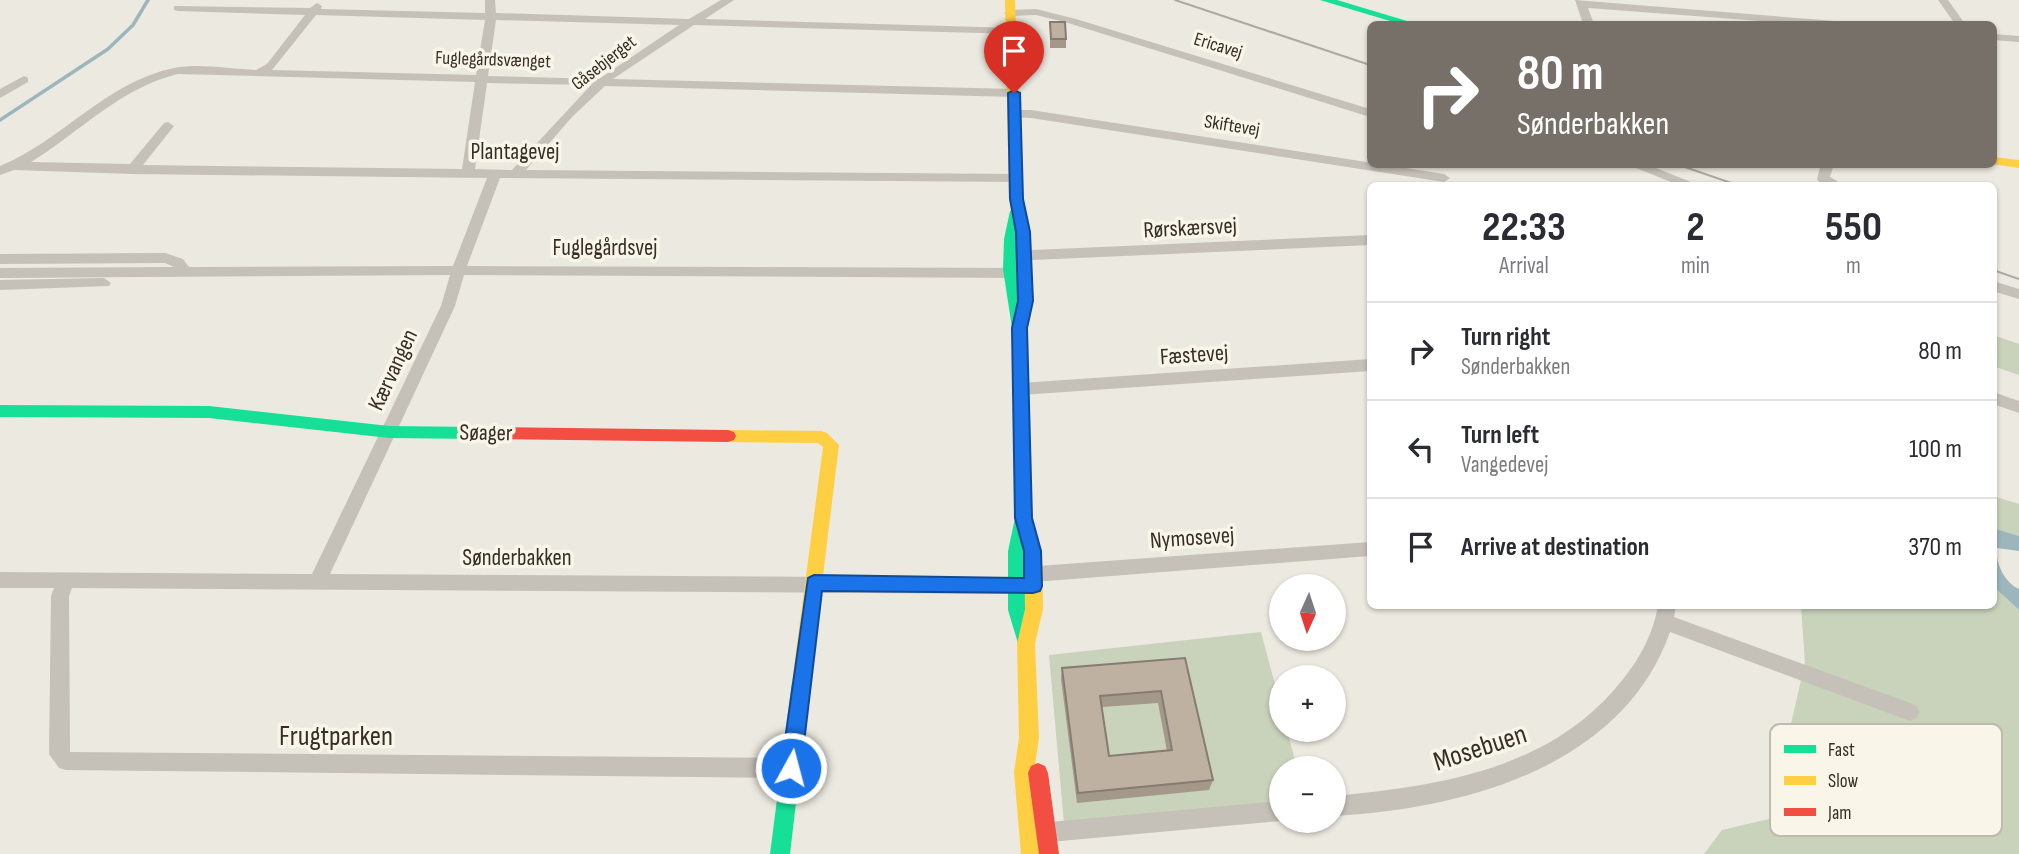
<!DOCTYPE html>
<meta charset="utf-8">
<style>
:root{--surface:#fff;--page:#f7f7f7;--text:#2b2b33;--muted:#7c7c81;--line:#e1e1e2}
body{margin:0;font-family:"Sofia Sans Condensed",sans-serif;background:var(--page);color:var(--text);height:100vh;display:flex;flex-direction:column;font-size:26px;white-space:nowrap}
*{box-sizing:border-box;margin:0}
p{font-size:23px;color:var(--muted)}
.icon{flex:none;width:38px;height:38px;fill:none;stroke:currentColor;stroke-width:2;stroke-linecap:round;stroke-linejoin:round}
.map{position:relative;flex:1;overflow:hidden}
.drawer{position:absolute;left:1367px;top:182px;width:630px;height:427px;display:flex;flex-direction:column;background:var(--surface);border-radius:10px;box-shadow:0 2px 5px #0004}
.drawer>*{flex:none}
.banner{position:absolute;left:1367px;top:21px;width:630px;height:147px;border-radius:10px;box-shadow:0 2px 5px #0004;background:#767068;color:#fff;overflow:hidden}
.needle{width:46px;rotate:183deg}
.tools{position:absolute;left:1269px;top:574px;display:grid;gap:14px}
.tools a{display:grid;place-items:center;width:77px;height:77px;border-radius:50%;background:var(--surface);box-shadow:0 2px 5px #0004;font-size:35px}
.pin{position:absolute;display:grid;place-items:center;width:60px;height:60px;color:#fff;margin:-72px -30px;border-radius:50% 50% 50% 0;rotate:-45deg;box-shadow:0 0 7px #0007}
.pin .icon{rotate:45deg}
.me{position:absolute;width:77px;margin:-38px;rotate:7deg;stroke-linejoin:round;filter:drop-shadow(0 0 5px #0008)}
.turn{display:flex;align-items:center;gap:24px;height:147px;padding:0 35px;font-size:32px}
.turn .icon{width:91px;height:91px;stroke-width:2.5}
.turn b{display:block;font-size:49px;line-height:60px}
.eta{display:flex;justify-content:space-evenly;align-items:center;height:119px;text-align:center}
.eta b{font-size:42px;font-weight:700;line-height:49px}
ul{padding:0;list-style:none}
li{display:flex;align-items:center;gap:21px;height:98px;padding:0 35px;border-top:2px solid var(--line)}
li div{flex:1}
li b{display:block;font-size:26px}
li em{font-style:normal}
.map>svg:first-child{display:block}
.green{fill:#c9d2ba}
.water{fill:#9db6bd}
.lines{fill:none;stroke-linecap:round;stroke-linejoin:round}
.stream{stroke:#9db6bd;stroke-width:3.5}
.street{fill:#c5c1b9;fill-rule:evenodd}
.fast{fill:#16e098;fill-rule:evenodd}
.slow{fill:#ffcf43;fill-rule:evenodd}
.jam{fill:#f24e42;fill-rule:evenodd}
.tram{stroke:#ada9a3;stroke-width:2}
.wall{fill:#a4988b;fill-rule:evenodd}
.building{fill:#bfb1a2;stroke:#867c71;stroke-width:2;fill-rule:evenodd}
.route{fill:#1a73e8;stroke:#114b97;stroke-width:2}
.labels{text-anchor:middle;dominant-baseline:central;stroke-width:7;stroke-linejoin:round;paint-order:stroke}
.far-street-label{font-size:19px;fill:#362f28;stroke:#f9f5e8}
.street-label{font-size:23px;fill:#362f28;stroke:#f9f5e8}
.near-street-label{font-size:28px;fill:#362f28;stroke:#f9f5e8}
.key{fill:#f9f5e8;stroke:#bebaae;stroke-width:2}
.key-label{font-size:19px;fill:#362f28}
</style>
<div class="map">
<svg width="2019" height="854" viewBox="0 0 2019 854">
<rect width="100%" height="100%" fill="#ece9e0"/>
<g class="green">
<path d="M1993,335L2019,344V375L1993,366Z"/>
<path d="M1993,496L2019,504V536L1993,528Z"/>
<path d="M1993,586L2019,610V854H1704L1722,830L1769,819L1805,663L1801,606H1993Z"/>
<path d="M1261,632L1281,707V730H1287L1297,768H1281V805L1064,823L1049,655Z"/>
</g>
<path class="water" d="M1993,528L2019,536V551L1997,548C1995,563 2005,583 2019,589V610L1993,586Z"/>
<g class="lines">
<path class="stream" d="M0,120L108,49L133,25L148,0"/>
<g class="street">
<path d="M485,0H495L496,13L689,19L721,0H734L705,19L1017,28L1023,31L1017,34L694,25L613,79L1014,89L1020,93L1014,97L605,86L572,117L526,170L1016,174L1022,178L1016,182L500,178L467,266L1024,268L1031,273L1024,278L464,275L455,306L330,574L1017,578L1018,570L1024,567L1370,542V556L1034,582L1036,586L1033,591L1027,594L72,588L69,596L70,752L791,758L798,761L801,768L798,775L791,778L66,770L59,768L49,754L51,596L54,588H0V572L312,574L441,306L450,275L0,278V268L174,267L165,263L0,264V254L165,253L183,259L189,267L453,266L487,178L132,174L14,170L0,175V166C63,140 106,82 174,68C199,63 230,69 256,70L267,64L305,15L178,11L174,10V6L310,8L317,3L322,6L321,9L485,13ZM316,15L485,20L476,75L272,70ZM496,20L679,25L599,79L488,76ZM178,74L475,82L462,169L143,165L174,126L168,122L164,123L130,164L31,162C80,132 120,88 178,74ZM487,83L591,85L512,170L475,169Z"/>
<path d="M1575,0L1835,21L1841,24H1799L1588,8L1594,24H1583Z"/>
<path d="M1938,0H1948L1965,24H1955Z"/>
<path d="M1036,9L1076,19L1370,109V117L1068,23L1036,15L1009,16L1004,13L1009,10Z"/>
<path d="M1993,34L2019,36V42L1993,40Z"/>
<path d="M24,76L28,78V82L0,98V89Z"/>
<path d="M1015,110H1031L1444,174L1450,178L1444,182L1031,118L1011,117V111Z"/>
<path d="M1626,164H1646L1701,186H1681Z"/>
<path d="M1821,164H1834L1830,177L1837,181V186C1829,186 1822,187 1817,179Z"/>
<path d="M1370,235V245L1012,261L1005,256L1012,251Z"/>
<path d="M104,278L111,283L109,286L0,290V280Z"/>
<path d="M1993,281L2019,289V299L1993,291Z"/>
<path d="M1370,359V371L1021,395L1013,389L1021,383Z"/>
<path d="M1993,392L2019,401V413L1993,404Z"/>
<path d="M1658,606H1676L1674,617L1910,703L1917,706L1920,712L1917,718L1910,721L1670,632C1622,768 1462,809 1334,816V796C1436,786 1543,771 1614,690C1636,665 1652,639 1658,606Z"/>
<path d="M1281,801V821L1039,843L1032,840L1029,833L1032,826L1039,823Z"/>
</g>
<g class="fast">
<path d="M1320,0H1337L1417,24H1400Z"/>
<path d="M1017,207L1024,211L1018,239L1017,269L1026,328L1031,518L1026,551V610L1035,644L1032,650L1026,652L1020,650L1008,610V551L1015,518L1012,328L1003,269L1004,239L1010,211Z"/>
<path d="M0,405L209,406L389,426L478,427L484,429L486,433L484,437L478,439L389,438L209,418L0,417Z"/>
<path d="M801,673L808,676L810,682L790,854H770L792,682L794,676Z"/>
</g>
<g class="slow">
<path d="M1005,0H1015L1023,199L1028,224L1021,228L1014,224L1009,199Z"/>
<path d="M1993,157L2019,160V168L1991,164Z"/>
<path d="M728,430L821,431L827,433L839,445L810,682L808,688L801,691L794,688L792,682L823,447L818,443L728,442L722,440L720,436L722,432Z"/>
<path d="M1025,516L1031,518L1042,551L1043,609L1035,644L1039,738L1034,772L1041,854H1021L1014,772L1019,738L1017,644L1025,609L1024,551L1017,523L1019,518Z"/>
</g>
<g class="jam">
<path d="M478,427L728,430L734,432L736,436L734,440L728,442L478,439L472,437L470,433L472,429Z"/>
<path d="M1038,763L1045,766L1048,773L1059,854H1039L1028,773L1031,766Z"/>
</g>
<g class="tram">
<path d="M1175,0L1370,65"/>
<path d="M1676,164L1740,186"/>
<path d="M1993,270L2019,279"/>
</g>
</g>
<g class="wall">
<path d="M1050,22L1066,39V48H1050Z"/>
<path d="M1185,658L1213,780L1209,790L1077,803L1061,679L1062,668ZM1158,703L1167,751L1109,756L1102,707Z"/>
</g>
<g class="building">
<path d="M1050,22H1065L1066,39H1051Z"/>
<path d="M1185,658L1213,780L1078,793L1062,668ZM1161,691L1172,750L1109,756L1100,696Z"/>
</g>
<path class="route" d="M1014,90L1020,93L1023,199L1030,232L1033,301L1027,328L1032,518L1041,551L1042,586L1040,591L1033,593L822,591L801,768L798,774L791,777L784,774L781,768L808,578L814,575L1024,578V551L1015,518L1012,328L1018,301L1016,232L1010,199L1008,93Z"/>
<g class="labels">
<g class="far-street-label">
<text transform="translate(1218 46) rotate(17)">Ericavej</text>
<text transform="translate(493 60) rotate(2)">Fuglegårdsvænget</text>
<text transform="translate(604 63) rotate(-38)">Gåsebjerget</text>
<text transform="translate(1232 126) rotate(9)">Skiftevej</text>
</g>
<g class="street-label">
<text x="515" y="152">Plantagevej</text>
<text transform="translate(1190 228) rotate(-3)">Rørskærsvej</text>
<text x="605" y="248">Fuglegårdsvej</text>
<text transform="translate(1194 355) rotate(-4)">Fæstevej</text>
<text transform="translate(393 370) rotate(-65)">Kærvangen</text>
<text transform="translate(486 433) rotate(1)">Søager</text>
<text transform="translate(1192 538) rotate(-4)">Nymosevej</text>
<text x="517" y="558">Sønderbakken</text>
</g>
<g class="near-street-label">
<text x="336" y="736">Frugtparken</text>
<text transform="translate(1480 748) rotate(-18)">Mosebuen</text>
</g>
</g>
<rect x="1770" y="724" width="232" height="112" rx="10" class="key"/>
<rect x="1784" y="745" width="32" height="8" fill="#16e098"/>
<rect x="1784" y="776" width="32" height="9" fill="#ffcf43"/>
<rect x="1784" y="808" width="32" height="8" fill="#f24e42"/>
<g class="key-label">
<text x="1828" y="756">Fast</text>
<text x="1828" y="787">Slow</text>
<text x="1828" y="819">Jam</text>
</g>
</svg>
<div class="tools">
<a><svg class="needle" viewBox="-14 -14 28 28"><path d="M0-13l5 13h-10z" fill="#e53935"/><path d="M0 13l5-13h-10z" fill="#7c7c81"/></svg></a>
<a>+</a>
<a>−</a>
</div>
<div class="pin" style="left:1014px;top:93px;background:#d93025"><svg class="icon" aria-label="arrive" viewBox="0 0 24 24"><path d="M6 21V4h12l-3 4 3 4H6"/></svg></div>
<svg class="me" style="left:791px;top:768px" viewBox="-20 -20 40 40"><circle r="17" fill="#1a73e8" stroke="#fff" stroke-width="3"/><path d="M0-11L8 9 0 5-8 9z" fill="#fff"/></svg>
<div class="banner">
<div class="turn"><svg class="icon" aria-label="right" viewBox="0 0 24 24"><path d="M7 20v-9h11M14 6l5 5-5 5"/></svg><div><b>80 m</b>Sønderbakken</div></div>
</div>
<section class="drawer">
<div class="eta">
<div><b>22:33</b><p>Arrival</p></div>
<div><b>2</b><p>min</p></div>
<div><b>550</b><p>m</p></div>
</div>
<ul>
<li><svg class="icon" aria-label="right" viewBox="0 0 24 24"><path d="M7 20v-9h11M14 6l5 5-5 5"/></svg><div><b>Turn right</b><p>Sønderbakken</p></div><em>80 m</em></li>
<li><svg class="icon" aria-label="left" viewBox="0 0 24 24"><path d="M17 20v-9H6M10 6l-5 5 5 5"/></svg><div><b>Turn left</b><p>Vangedevej</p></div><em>100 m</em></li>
<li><svg class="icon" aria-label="arrive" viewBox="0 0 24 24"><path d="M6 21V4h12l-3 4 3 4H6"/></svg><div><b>Arrive at destination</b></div><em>370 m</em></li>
</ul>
</section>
</div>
